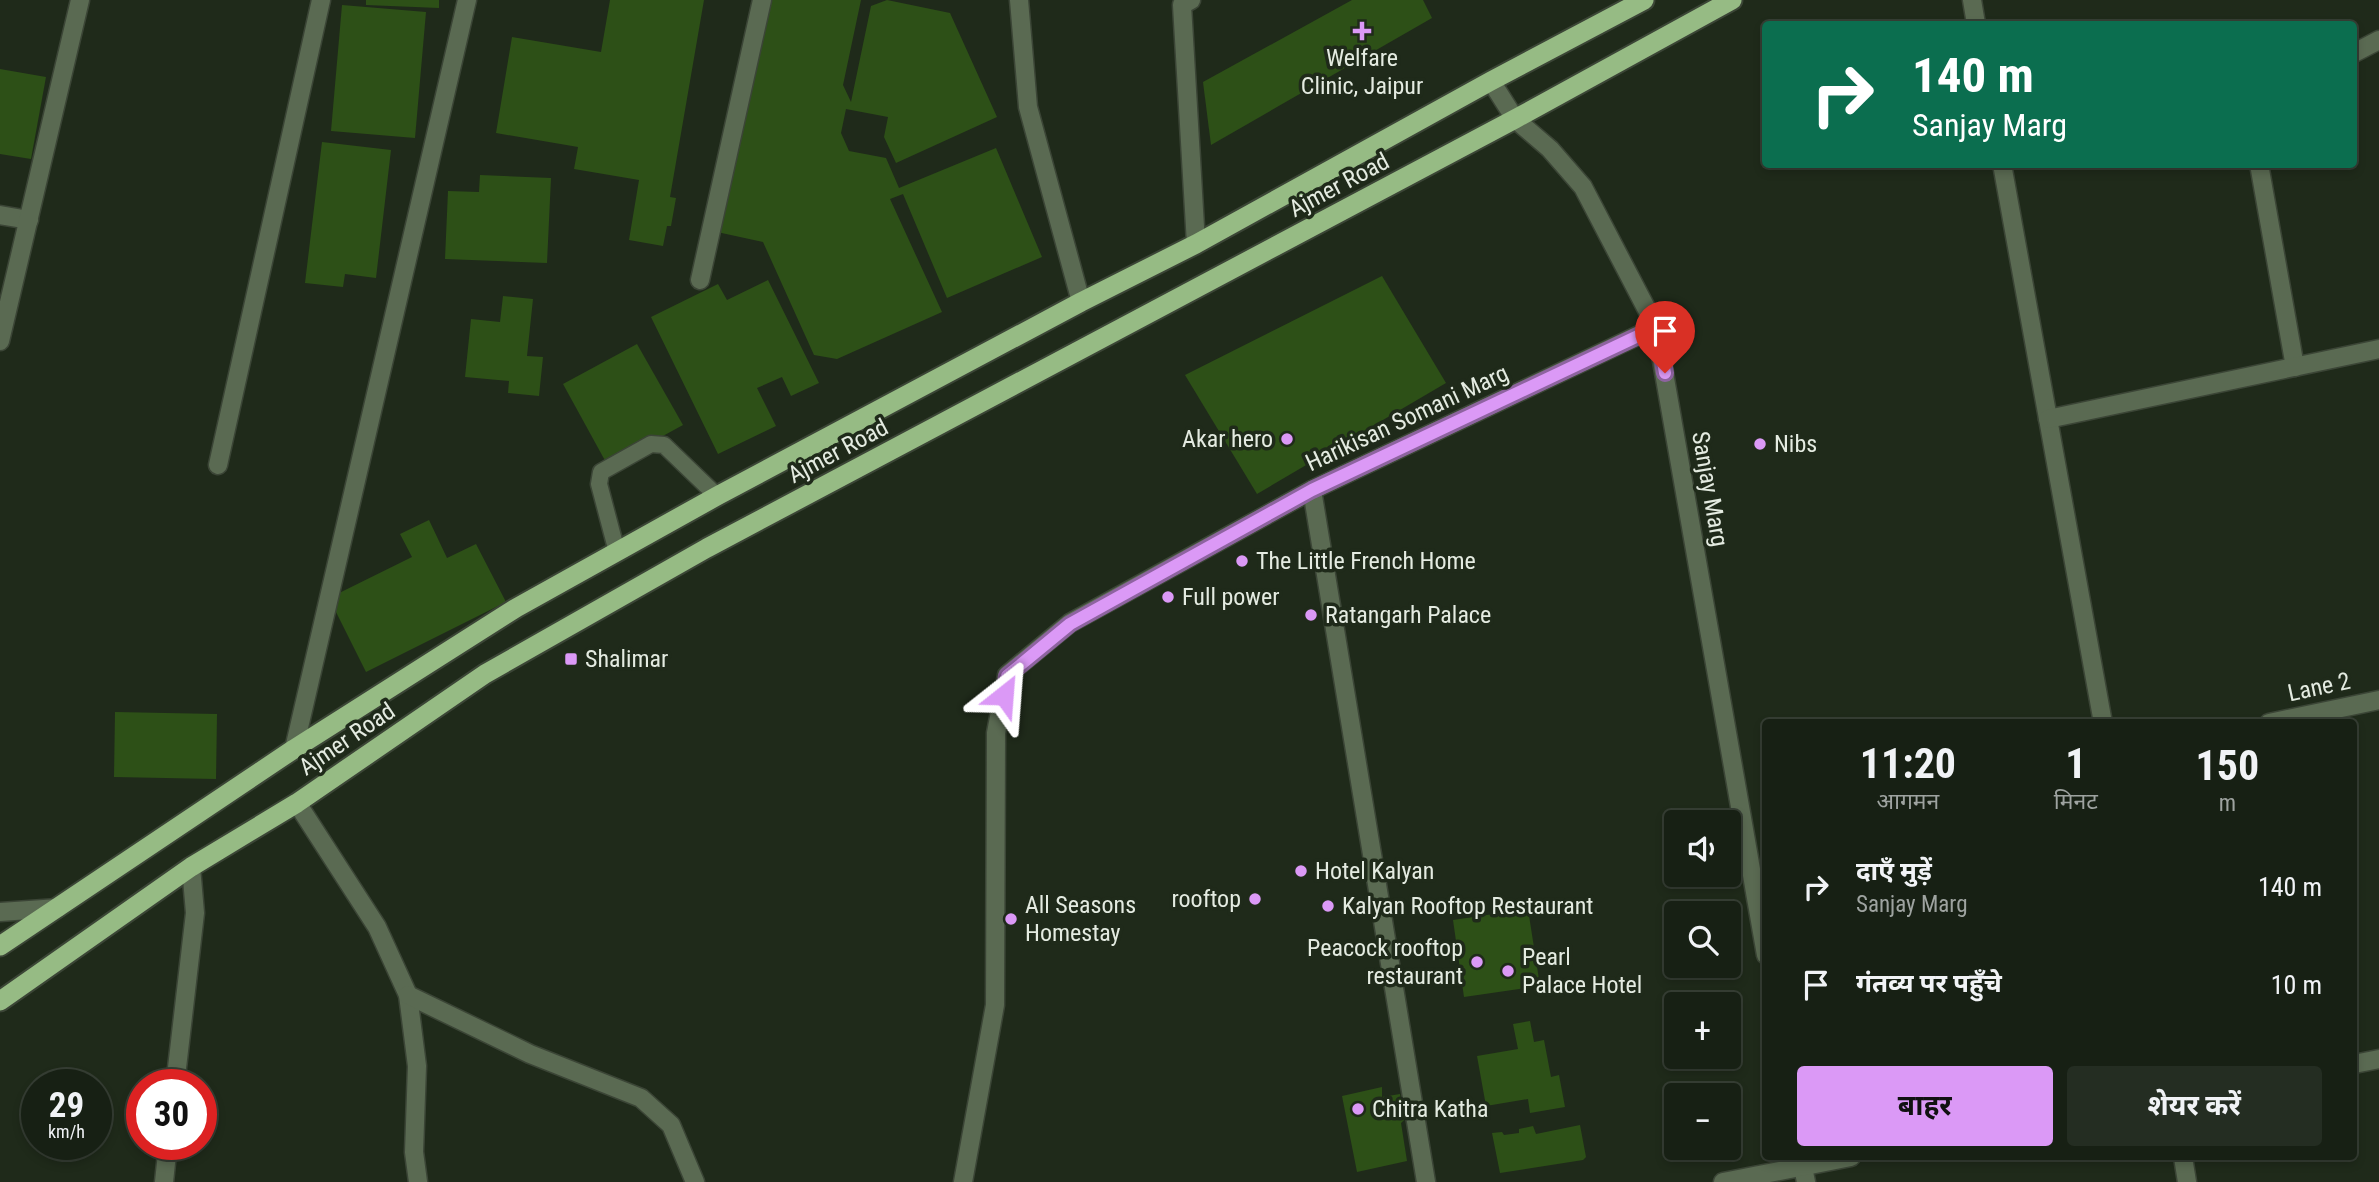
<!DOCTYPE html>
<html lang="hi">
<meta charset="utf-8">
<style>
:root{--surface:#172014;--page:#242d22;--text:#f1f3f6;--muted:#9ea3a0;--line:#363e34;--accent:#db99f6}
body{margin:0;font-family:"Roboto Condensed","Noto Sans Devanagari",sans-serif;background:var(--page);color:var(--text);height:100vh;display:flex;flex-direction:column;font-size:26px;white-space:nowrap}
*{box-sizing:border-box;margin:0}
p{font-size:23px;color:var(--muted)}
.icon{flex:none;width:38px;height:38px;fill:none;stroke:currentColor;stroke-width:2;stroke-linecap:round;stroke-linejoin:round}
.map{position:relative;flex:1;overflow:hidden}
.sheet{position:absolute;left:1762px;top:719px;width:595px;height:441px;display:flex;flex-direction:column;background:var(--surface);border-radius:7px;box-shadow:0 4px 10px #0003,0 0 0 2px var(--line)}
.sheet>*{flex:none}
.top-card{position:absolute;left:1762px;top:21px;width:595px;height:147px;border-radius:7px;box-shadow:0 4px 10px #0003,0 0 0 2px var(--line);background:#0b6e4f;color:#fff;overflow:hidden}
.tools{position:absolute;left:1664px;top:810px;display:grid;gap:14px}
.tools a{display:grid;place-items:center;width:77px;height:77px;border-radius:7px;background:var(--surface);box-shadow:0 4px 10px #0003,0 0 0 2px var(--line);font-size:35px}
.speed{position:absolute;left:21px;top:1069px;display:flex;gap:14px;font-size:35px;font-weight:700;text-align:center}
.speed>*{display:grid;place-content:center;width:91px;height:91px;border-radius:50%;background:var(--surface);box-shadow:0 4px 10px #0003,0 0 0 2px var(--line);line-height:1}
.speed small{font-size:18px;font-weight:400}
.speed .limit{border:10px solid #d22;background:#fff;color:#111}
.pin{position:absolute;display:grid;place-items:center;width:60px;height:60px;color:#fff;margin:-72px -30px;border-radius:50% 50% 50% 0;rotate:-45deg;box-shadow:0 0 7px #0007}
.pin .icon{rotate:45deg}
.me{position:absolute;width:77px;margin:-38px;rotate:28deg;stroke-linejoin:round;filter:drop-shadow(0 0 5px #0008)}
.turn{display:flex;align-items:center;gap:24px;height:147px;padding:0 35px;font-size:32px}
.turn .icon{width:91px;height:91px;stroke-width:2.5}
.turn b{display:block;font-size:49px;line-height:60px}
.eta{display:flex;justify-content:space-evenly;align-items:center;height:119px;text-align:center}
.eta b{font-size:42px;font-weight:700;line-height:49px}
.primary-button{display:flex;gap:14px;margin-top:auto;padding:14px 35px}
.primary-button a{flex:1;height:80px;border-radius:7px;background:var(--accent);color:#111;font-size:28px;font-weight:700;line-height:80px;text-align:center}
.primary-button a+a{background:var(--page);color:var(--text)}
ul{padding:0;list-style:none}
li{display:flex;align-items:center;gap:21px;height:98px;padding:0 35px}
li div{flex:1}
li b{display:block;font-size:26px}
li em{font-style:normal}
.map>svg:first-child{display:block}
.building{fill:#2d5017}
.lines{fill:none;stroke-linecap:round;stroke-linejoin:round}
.service-casing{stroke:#3b4536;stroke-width:19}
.minor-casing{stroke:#3b4536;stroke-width:21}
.tertiary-casing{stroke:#3b4536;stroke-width:21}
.trunk-casing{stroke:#3b4536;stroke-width:23}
.service{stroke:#5a6a52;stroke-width:16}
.minor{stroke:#5a6a52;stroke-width:18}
.tertiary{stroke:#5a6a52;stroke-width:18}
.trunk{stroke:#96bb84;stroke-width:19}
.route-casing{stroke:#8e63a0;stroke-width:18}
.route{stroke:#db99f6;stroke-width:12}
.poi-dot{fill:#db99f6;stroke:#1f2a1a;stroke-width:2.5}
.labels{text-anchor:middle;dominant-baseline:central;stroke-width:7;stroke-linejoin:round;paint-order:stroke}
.poi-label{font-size:24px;fill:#e4ebe1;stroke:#1f2a1a;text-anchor:start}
.street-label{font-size:24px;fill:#e4ebe1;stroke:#1f2a1a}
</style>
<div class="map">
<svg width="2379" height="1182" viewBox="0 0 2379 1182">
<rect width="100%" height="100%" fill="#1f2a1a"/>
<g class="building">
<path d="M366,0H439V8L366,5Z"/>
<path d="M610,0H704L670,197L676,198L671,226H667L663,246L629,240L639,180L574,169L578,147L496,133L512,37L601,52Z"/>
<path d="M765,0H861L843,85L851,102L871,6L887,0L950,13L997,117L896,163L884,137L888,117L846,109L841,133L849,151L886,158L899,188L996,148L1042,257L947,298L903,194L890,199L942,312L837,359L814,355L763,242L717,232Z"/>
<path d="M1352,0H1423L1432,18L1211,145L1203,82Z"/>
<path d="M342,5L426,12L415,138L331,131Z"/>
<path d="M0,69L46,77L31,159L0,154Z"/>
<path d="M322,142L391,150L376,278L345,274L343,287L305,283Z"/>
<path d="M480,175L551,178L547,263L445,259L448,191L479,192Z"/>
<path d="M1382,276L1446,383L1257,494L1185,375Z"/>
<path d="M768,280L819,383L791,396L782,377L757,388L776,426L718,454L651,317L718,284L727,300Z"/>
<path d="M503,296L533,299L527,356L543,357L539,396L508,393L509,381L465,377L471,319L500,322Z"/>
<path d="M637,344L683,425L608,466L563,384Z"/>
<path d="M429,520L447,558L476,544L506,602L366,672L329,598L412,557L400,534Z"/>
<path d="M115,712L217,714L216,779L114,777Z"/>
<path d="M1528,909L1540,986L1464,997L1453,920Z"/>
<path d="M1530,1021L1534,1042L1544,1040L1551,1077L1559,1075L1565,1107L1530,1113L1528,1099L1486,1106L1477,1056L1518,1049L1513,1024Z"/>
<path d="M1382,1087V1097L1400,1094L1404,1120L1401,1123L1407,1161L1357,1172L1342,1096Z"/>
<path d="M1580,1125L1586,1157L1583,1160L1500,1173L1492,1133L1502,1132L1504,1135L1519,1133V1129L1533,1126L1536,1134Z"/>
</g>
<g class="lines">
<defs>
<path id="service" d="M617,552L599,484L601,472L651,444L664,445L717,496"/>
<g id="minor">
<path d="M1019,0L1028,107L1081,302"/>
<path d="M1191,0L1182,5L1196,244"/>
<path d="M1972,0L1976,24"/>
<path d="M2354,53L2379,40"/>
<path d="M1491,81L1515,119L1550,149L1583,187L1656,327L1766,955"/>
<path d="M2002,164L2103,723"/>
<path d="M2259,164L2295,367"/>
<path d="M0,215L29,220"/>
<path d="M700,280L762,0"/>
<path d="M0,341L80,0"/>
<path d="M2048,419L2379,349"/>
<path d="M218,465L321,0"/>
<path d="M1312,490L1426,1182"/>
<path d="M2269,723L2379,700"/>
<path d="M294,749L467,0"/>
<path d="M297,803L377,927L408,995L417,1066L414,1152L418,1182"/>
<path d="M408,995L530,1054L641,1098L671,1125L695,1182"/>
<path d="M2354,1064L2379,1059"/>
<path d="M175,1085L195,913L191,867"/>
<path d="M1801,1157L1806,1182"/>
<path d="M2183,1157L2187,1182"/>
<path d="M164,1182L168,1144"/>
<path d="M963,1182L995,1005L996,733L1007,675L1070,623L1312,490L1656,327"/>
<path d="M1723,1182L1851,1157"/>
</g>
<path id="tertiary" d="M0,912L58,908"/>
<g id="trunk">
<path d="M0,946L294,749L516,608L717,496L1081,302L1196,244L1491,81L1644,0"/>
<path d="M0,1001L191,867L297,803L485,674L707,548L1515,119L1732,0"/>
</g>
</defs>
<use href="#service" class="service-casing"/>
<use href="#minor" class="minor-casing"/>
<use href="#tertiary" class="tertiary-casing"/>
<use href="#trunk" class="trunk-casing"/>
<use href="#service" class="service"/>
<use href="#minor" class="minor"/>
<use href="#tertiary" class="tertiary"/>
<use href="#trunk" class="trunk"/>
</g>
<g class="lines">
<defs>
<path id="route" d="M1004,695L1007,676L1070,624L1312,490L1657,327L1665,373"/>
</defs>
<use href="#route" class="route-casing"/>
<use href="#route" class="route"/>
</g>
<g class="poi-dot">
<path d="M1358.5 20.5h7v7h7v7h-7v7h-7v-7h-7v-7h7z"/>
<circle cx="1287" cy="439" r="7"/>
<circle cx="1760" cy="444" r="7"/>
<circle cx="1242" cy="561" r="7"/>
<circle cx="1168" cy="597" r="7"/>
<circle cx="1311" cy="615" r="7"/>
<rect x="564" y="652" width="14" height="14" rx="3.5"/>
<circle cx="1301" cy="871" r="7"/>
<circle cx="1255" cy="899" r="7"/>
<circle cx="1328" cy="906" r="7"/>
<circle cx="1011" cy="919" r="7"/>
<circle cx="1477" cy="962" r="7"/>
<circle cx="1508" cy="971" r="7"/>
<circle cx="1358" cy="1109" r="7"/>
</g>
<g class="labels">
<g class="poi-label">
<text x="1362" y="58" text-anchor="middle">Welfare<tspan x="1362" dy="28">Clinic, Jaipur</tspan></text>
<text x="1273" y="439" text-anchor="end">Akar hero</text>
<text x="1774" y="444">Nibs</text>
<text x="1256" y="561">The Little French Home</text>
<text x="1182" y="597">Full power</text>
<text x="1325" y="615">Ratangarh Palace</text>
<text x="585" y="659">Shalimar</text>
<text x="1315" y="871">Hotel Kalyan</text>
<text x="1241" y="899" text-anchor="end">rooftop</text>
<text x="1025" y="905">All Seasons<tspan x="1025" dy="28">Homestay</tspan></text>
<text x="1342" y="906">Kalyan Rooftop Restaurant</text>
<text x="1463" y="948" text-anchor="end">Peacock rooftop<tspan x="1463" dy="28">restaurant</tspan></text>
<text x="1522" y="957">Pearl<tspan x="1522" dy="28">Palace Hotel</tspan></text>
<text x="1372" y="1109">Chitra Katha</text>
</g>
<g class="street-label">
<text transform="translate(1339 185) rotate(-28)">Ajmer Road</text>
<text transform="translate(1407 418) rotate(-25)">Harikisan Somani Marg</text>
<text transform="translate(838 451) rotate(-28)">Ajmer Road</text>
<text transform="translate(1710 489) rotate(80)">Sanjay Marg</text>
<text transform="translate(2319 687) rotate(-12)">Lane 2</text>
<text transform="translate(347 739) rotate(-34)">Ajmer Road</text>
</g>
</g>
</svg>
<div class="tools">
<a><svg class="icon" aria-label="sound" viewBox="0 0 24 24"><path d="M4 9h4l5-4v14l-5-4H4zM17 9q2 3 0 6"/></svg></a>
<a><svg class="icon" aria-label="search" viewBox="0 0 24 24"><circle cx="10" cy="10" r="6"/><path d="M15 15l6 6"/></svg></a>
<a>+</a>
<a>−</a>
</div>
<div class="speed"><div>29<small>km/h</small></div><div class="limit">30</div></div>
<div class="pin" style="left:1665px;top:373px;background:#d93025"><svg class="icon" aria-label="arrive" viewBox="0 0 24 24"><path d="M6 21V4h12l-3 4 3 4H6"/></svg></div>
<svg class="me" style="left:1004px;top:695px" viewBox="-20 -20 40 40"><path d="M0-17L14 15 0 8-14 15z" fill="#db99f6" stroke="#fff" stroke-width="4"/></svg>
<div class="top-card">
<div class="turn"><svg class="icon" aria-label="right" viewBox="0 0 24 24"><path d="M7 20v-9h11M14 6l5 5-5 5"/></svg><div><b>140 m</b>Sanjay Marg</div></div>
</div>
<section class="sheet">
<div class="eta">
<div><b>11:20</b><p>आगमन</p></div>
<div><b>1</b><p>मिनट</p></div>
<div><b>150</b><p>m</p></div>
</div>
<ul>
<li><svg class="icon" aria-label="right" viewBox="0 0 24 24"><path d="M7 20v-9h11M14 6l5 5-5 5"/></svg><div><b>दाएँ मुड़ें</b><p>Sanjay Marg</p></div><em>140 m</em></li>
<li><svg class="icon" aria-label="arrive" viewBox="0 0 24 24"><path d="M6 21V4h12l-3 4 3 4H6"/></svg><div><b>गंतव्य पर पहुँचे</b></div><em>10 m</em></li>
</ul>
<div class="primary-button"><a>बाहर</a><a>शेयर करें</a></div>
</section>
</div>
